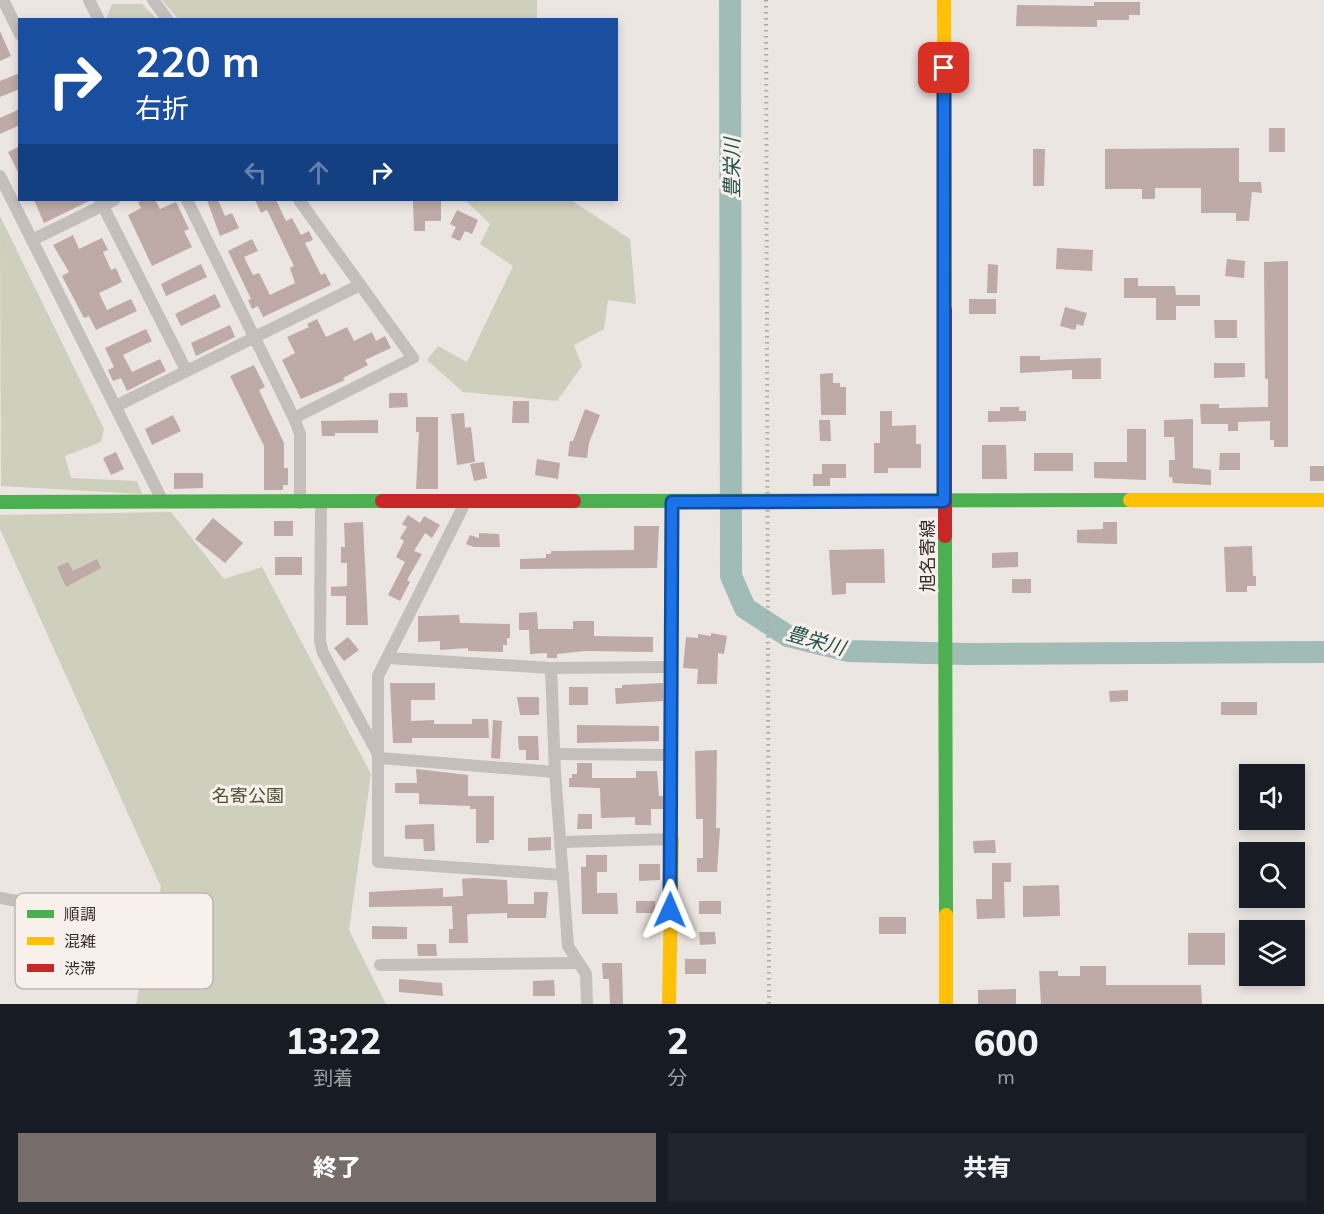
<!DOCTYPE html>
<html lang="ja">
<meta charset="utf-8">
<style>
:root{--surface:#171b24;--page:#20242c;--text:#f1f3f6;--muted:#9ea1a6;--accent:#766d6b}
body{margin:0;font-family:Mulish,"Noto Sans JP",sans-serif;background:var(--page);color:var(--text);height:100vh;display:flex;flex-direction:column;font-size:22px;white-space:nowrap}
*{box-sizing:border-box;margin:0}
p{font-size:20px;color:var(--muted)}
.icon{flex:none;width:33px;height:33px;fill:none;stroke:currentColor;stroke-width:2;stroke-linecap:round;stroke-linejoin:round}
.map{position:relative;height:1004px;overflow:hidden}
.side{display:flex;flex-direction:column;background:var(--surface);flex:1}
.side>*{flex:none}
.banner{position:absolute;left:18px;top:18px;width:600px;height:183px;border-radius:0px;box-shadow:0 3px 9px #0003;background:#1a4fa0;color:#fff;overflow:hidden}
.fabs{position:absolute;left:1239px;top:764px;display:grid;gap:12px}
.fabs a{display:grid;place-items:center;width:66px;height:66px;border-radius:0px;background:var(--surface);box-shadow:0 3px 9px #0003;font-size:30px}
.pin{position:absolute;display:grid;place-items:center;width:51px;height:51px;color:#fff;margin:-26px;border-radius:12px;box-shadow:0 3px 9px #0006}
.me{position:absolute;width:66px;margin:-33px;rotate:1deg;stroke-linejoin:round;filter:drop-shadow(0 0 4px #0008)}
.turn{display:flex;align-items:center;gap:21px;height:126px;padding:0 18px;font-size:27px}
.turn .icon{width:78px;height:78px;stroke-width:2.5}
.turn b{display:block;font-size:42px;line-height:51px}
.lanes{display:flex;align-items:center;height:57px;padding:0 18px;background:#0003;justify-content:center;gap:30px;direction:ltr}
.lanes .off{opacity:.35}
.eta{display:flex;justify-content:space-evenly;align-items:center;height:102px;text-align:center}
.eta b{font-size:36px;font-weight:800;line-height:42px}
.button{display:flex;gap:12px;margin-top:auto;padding:12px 18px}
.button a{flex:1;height:69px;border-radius:0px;background:var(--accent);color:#fff;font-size:24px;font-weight:800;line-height:69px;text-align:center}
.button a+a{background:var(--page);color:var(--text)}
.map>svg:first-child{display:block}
.green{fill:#cfcfbe}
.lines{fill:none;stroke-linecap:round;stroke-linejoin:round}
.river{stroke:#a1bcb7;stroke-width:22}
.building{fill:#beaaa6}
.street{stroke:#c5bfbc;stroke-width:12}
.fast{stroke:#4caf50;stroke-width:14}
.slow{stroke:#ffc107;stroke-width:14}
.jam{stroke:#c62828;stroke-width:14}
.rail{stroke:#ada8a6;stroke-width:4;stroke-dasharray:1.5 4.5;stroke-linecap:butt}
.route-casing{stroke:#114b97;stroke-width:15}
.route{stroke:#1a73e8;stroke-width:10}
.labels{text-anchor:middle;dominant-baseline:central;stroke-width:6;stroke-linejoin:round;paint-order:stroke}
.street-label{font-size:18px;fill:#362c2a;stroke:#f8f0eb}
.park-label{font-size:18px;fill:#4b5131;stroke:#f8f0eb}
.water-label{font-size:20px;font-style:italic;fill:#24524e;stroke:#f8f0eb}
.key{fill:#f8f0eb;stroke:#beb5b1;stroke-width:1.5}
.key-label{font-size:16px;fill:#362c2a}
</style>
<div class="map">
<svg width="1324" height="1004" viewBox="0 0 1324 1004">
<rect width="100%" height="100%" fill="#ece6e3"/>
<g class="green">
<path d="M162,0H537V19L179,20Z"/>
<path d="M112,4H142L157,19H108L107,17Z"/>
<path d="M465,200H571L630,239L636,304L608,300L604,329L574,345L582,366L557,401L463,392L427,360L438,346L467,362L513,266L480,244L490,224Z"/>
<path d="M0,216L104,429L101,442L65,456L71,478L137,481L142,494L1,486Z"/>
<path d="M171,512L224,579L262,567L371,774L349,930L386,1004H136L161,887L0,529V515Z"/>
</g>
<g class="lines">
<path class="river" d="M730,0L731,576L745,608L788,636L849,651L968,654L1324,652"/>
</g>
<g class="building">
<path d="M1094,2H1140V15H1129V20H1097V27L1016,26L1017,5L1094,6Z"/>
<path d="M0,31L11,56L0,61Z"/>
<path d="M20,73V89L0,97V81Z"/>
<path d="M20,109V125L0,134V118Z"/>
<rect x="1269" y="128" width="16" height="24"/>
<path d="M20,146V176L8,152Z"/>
<path d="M1239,148V182H1261L1262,193L1252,192L1249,221H1236V213H1201V188H1155V199H1142V189H1105V149Z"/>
<path d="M1033,149H1045L1044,186H1033Z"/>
<path d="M34,200H91L44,223Z"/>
<path d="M143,200H155L160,209L176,202L189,229L184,231L192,247L152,266L128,215L141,208L138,202Z"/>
<path d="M207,200H218L225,216L232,213L239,228L220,236Z"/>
<path d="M255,200H276L286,221L292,218L301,235L309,231L313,240L305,243L321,275L325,273L331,285L263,317L258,306L252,309L248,300L251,299L228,251L252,239L258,251L244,257L253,275L259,273L270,295L295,283L290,268L294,266L267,210L261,213Z"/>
<path d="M413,200H441V221H425V231H414Z"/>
<path d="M457,210L478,220L472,234L465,231L460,241L451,237L456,227L450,224Z"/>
<path d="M73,235L79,249L102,238L108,250L103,252L111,270L116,268L122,282L99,293L107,310L131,299L137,311L96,330L89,316L84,318L62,276L69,272L53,245Z"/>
<path d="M1057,248L1093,250L1092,271L1056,269Z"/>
<path d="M1227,259L1245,261L1244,278L1225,276Z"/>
<path d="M1288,261V447H1274V440H1270V421L1238,422V431H1228V424H1201L1200,404H1219V408L1268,407V379H1265L1264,262Z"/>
<path d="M201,264L207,277L166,296L161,284Z"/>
<path d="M988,264L998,265L997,293H987Z"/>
<path d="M1124,278H1138V286H1175L1176,295H1200V306H1176V320H1156V298H1124Z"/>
<path d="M215,294L221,307L181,326L175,314Z"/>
<rect x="969" y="299" width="27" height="15"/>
<path d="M1065,307L1087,313L1083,326L1077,324L1075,330L1060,326Z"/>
<path d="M317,319L326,337L347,327L354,341L372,332L376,341L385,336L391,348L365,360L368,365L343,378L345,380L301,399L282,360L295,353L287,337L309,327L307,324Z"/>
<path d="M1214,320H1237V338H1215Z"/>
<path d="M230,325L235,337L196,356L191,343Z"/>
<path d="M146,329L152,341L123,355L132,372L160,359L166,371L127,391L121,378L113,381L108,370L114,367L105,348Z"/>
<path d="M1020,356H1040V360L1101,358V379H1072V370L1020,373Z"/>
<path d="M1214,363H1245V377L1214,378Z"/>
<path d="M254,365L265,387L259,390L284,443V468H288V485H283V490H264V446L230,376Z"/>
<path d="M833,373V383H840V387H846V415H821L820,374Z"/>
<path d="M389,393H407L408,407L389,408Z"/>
<path d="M513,401H529V423H512Z"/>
<path d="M1000,407H1019V411H1026V421L988,422V411H1000Z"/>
<path d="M585,409L600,415L589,443L587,458L568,456L570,441H573Z"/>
<path d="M880,411H892V426L916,425V444H921V468H888V473H874V443H880Z"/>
<path d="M464,413L465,428L471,427L475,462L457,465L451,414Z"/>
<path d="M173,415L181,431L152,445L145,429Z"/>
<path d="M416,417H438V489H416L419,432H416Z"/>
<path d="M1193,419V468L1211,470V485L1173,483L1172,477H1169V460H1175L1174,437H1164V420Z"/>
<path d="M378,420V433H335V436H322L321,421Z"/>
<path d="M819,420H830L831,441H820Z"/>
<path d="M1127,429H1146V480L1094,478V462H1127Z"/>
<path d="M982,445H1006L1007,479H982Z"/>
<path d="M116,452L124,469L111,475L103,458Z"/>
<rect x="1034" y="453" width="39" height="18"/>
<path d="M1220,453H1240V470H1219Z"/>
<path d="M537,459L560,463L558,479L535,475Z"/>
<path d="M484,462L487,478L474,481L470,464Z"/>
<path d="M822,464H846V478H830V486H813V474H822Z"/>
<rect x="1310" y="466" width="14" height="15"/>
<path d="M174,473H203V488L174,489Z"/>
<path d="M408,515L420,523L424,516L440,525L432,538L425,533L414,551L422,554L407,580L410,582L400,601L388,595L405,562L396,557L404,541L400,538L407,527L402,524Z"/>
<path d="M213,518L243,543L225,563L195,539Z"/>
<rect x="274" y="521" width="19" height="15"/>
<path d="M363,522L368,625H346V596H331V587L347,586V563H341V547H345L344,523Z"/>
<path d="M1103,522H1117V544L1077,543V530L1103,529Z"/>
<path d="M634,526H659L657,568L520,569V559L546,558V554H551V551L634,550Z"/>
<path d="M479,533L499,534L500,547H474L466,544L470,535L479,538Z"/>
<path d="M1252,546L1253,576H1256V586H1247V592H1226L1224,547Z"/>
<path d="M884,549L885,583H846V594L832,595L829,550Z"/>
<path d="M1018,552V567L992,568V553Z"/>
<rect x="275" y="557" width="27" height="18"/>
<path d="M97,559L101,568L66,587L57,567L68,562L73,571Z"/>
<rect x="1012" y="579" width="19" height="14"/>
<path d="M537,612L538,629H573V621H594V636L653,637V652L585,651L557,654V658H547V653L530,654L529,630H519V613Z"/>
<path d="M459,615L460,623L510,624V638H507V645H503V652L468,651V648L440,650V641L418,642V616Z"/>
<path d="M711,633L727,636L724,654L718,653L717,684H697L698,669L683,668L686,637L698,638V634L711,636Z"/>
<path d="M348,637L359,650L344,661L334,648Z"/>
<path d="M390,683H435V700H411V721L434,720V724H472V719H488L489,738H412V743H393Z"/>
<path d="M663,683V701L616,704L615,688H622V685Z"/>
<rect x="569" y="687" width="19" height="18"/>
<path d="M1128,690V701L1110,702L1109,691Z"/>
<path d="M517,697H539V715H520Z"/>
<rect x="1221" y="702" width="36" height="13"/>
<path d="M493,720L502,721L500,759L491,758Z"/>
<path d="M577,725L659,726V741L577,743Z"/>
<path d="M518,736H538L539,760H526V750H519Z"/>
<path d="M717,750L716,828H720L717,872H697V858H703V819H696L695,751Z"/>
<path d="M577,763H592V778H636V771H657L659,796H664V809H651V825H635V817L601,818L600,788L569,787V778H572V774H577Z"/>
<path d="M416,769L468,775V796H494V840H489V843H476V809H470V806L419,804V793H395V783H417Z"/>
<path d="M578,814H592V829H577Z"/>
<path d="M434,824L435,851H424L423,839H405V825Z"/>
<path d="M551,837V850L528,851V838Z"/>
<path d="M995,840L996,853H974L973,841Z"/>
<path d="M586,855H607V872H597V893H617L618,914H582L581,867H586Z"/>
<path d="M992,863H1011V882H1004L1005,918L977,919L976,899H992Z"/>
<path d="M639,864H660V880L639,881Z"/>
<path d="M473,878L507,880L508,904H534V892H548L546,918H507V913L470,914L467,915L468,943H449V929H453L452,906L369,907V892L443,888V897L463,896L462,879Z"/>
<path d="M1059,885L1060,916L1023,917V886Z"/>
<rect x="636" y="901" width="19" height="12"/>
<rect x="699" y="901" width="22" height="13"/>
<rect x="879" y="917" width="27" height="17"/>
<path d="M372,926L407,927V939H372Z"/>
<path d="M699,932H715L716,944L700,945Z"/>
<rect x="1188" y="933" width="37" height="32"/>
<path d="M417,944H436L437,956H418Z"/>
<rect x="685" y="959" width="21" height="15"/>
<path d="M602,963H622L623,1004H610L609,979H603Z"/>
<path d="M1080,966H1106V985H1201L1202,1004H1041L1039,971H1058V976H1080Z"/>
<path d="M399,979L442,983L443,996L399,992Z"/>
<path d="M554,980L555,996H533V981Z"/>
<path d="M1016,989V1004H978V990Z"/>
</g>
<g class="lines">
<g class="street">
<path d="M3,0L20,34"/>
<path d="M89,0L99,20"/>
<path d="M153,0L168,20"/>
<path d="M0,176L163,502"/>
<path d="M100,200L186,370"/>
<path d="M187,200L294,418L300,434V503"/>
<path d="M32,240L114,200"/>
<path d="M116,406L360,285"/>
<path d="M294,418L413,358L299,200"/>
<path d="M321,503L320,641L323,653L378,754"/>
<path d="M465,503L378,676V862L563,875"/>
<path d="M388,658L551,668L672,667"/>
<path d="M551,668L555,772L568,946L586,974L587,1004"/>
<path d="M554,754L671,755"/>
<path d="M380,758L555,772"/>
<path d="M561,842L672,839V502"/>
<path d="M0,898L102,916L164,913"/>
<path d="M380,965L578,963"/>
</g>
<g class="fast">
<path d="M574,501L1130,500"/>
<path d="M0,502L382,501"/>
<path d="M945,536L946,915"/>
</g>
<g class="slow">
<path d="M944,0L945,310"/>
<path d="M1130,500H1324"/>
<path d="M946,915V1004"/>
<path d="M669,1004L672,839"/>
</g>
<g class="jam">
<path d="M945,310V536"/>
<path d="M382,501H574"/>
</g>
<path class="rail" d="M766,0L769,1004"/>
</g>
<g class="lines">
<defs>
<path id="route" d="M670,910L672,502L944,501V68"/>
</defs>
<use href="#route" class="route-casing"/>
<use href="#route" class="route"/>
</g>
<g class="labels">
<g class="street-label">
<text transform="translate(927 556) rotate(-90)">旭名寄線</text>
</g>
<g class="park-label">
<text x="248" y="795">名寄公園</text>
</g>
<g class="water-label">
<text transform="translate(731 168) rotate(-90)">豊栄川</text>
<text transform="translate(816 640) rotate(16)">豊栄川</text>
</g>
</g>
<rect x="15" y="893" width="198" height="96" rx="9" class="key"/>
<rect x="27" y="910" width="27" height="8" fill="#4caf50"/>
<rect x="27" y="937" width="27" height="8" fill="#ffc107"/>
<rect x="27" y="964" width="27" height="8" fill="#c62828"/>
<g class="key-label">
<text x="64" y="920">順調</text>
<text x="64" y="947">混雑</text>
<text x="64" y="974">渋滞</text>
</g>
</svg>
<div class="fabs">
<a><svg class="icon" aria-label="sound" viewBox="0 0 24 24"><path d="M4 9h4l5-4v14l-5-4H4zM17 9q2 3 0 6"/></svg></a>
<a><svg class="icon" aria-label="search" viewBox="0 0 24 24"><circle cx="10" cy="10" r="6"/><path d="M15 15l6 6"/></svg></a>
<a><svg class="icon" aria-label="layers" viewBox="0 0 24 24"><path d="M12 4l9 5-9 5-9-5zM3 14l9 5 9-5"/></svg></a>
</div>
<div class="pin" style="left:944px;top:68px;background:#d93025"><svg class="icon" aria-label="arrive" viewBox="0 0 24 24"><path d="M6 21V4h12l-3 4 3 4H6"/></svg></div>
<svg class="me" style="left:670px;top:910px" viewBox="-20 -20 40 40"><path d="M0-17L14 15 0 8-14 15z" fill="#1a73e8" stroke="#fff" stroke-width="4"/></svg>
<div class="banner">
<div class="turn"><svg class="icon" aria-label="right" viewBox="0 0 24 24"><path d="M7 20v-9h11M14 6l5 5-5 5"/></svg><div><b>220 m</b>右折</div></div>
<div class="lanes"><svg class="icon off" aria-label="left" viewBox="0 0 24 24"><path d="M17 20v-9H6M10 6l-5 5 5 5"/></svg><svg class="icon off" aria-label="ahead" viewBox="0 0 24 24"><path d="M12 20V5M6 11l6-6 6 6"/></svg><svg class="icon" aria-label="right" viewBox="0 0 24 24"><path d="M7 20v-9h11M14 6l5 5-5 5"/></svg></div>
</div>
</div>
<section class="side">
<div class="eta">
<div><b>13:22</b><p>到着</p></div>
<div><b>2</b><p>分</p></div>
<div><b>600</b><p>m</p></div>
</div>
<div class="button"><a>終了</a><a>共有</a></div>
</section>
